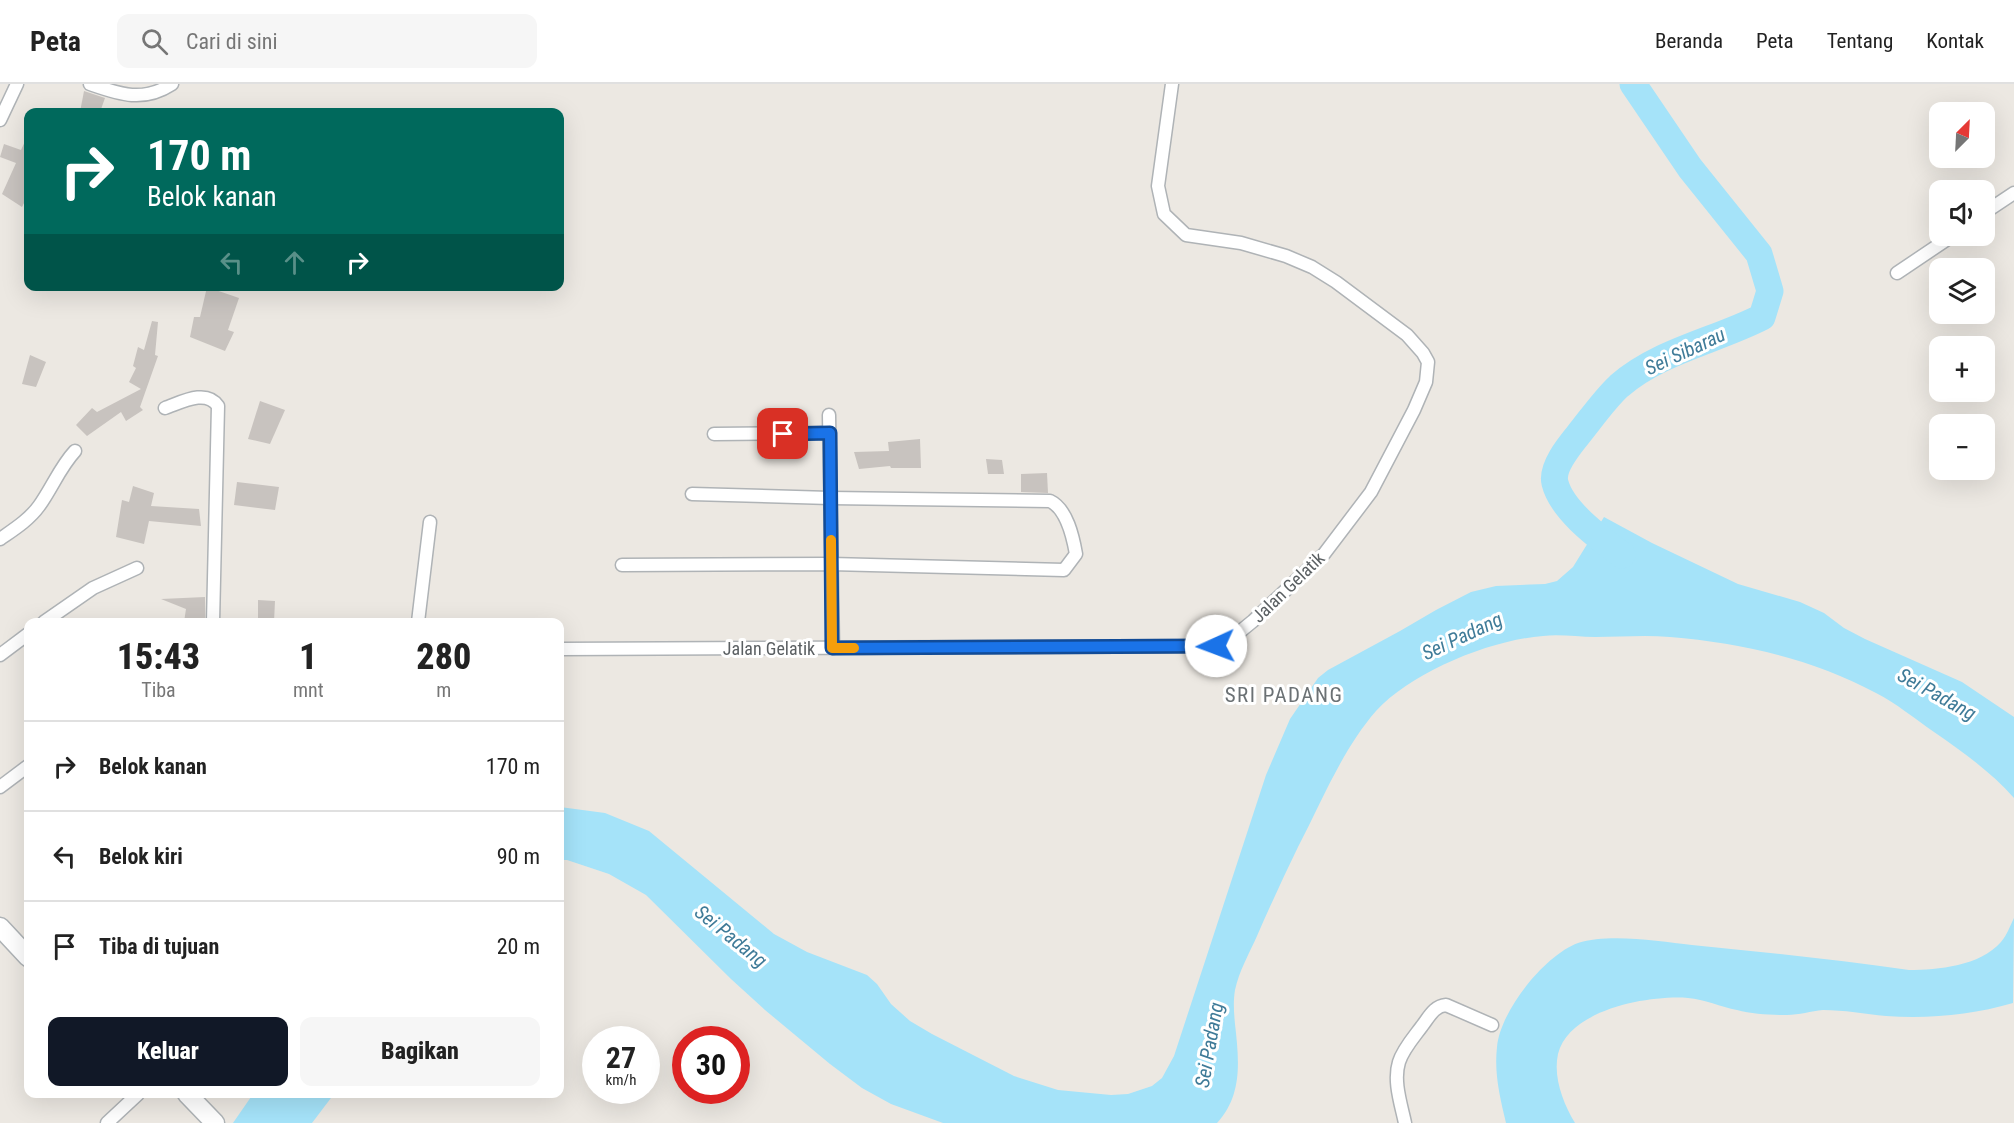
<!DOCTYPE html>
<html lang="id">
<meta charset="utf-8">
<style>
:root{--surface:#fff;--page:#f6f6f6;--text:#222;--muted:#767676;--line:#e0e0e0;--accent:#111827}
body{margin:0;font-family:"Roboto Condensed",sans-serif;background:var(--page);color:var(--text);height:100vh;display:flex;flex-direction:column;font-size:22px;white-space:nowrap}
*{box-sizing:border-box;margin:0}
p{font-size:20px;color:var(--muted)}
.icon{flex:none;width:33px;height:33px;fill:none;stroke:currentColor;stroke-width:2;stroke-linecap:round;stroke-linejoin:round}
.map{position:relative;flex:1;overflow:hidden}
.panel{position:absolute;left:24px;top:534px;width:540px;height:480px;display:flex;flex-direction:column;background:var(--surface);border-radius:12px;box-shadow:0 6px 24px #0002}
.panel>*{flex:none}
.hud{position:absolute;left:24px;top:24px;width:540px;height:183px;border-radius:12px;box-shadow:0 6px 24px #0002;background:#00695c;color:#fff;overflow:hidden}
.needle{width:39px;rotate:24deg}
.fabs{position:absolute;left:1929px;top:18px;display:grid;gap:12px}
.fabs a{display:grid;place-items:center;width:66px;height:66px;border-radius:12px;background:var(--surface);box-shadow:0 6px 24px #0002;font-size:30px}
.speed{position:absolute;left:582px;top:942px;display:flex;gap:12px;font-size:30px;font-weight:700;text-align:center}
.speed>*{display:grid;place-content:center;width:78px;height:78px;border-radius:50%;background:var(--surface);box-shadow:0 6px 24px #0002;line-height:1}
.speed small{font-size:15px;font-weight:400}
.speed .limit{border:9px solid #d22;background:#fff;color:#111}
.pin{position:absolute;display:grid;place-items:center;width:51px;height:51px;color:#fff;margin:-26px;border-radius:12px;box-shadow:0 3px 9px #0006}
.me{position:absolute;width:66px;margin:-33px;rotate:268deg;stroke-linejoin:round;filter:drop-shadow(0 0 4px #0008)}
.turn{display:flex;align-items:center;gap:21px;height:126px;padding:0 24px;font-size:27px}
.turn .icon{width:78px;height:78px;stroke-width:2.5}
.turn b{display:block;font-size:42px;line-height:51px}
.lanes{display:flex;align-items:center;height:57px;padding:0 24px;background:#0003;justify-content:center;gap:30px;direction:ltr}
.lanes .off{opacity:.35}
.eta{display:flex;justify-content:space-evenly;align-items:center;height:102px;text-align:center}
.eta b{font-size:36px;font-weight:800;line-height:42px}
.primary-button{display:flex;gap:12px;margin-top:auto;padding:12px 24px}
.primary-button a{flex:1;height:69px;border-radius:12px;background:var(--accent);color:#fff;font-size:24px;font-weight:800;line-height:69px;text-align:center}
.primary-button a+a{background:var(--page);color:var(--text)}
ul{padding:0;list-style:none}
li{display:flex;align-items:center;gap:18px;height:90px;padding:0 24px;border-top:2px solid var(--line)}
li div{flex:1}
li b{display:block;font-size:22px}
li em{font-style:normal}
header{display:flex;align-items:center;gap:36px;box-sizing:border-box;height:84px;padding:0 30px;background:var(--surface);border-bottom:2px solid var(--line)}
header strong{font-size:28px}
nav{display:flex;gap:33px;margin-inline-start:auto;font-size:21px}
.search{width:420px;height:54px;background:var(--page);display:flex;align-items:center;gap:15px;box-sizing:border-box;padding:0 21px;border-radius:12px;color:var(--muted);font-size:22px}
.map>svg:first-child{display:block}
.water{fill:#a5e3f9}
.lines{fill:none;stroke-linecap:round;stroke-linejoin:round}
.river{stroke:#a5e3f9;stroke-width:27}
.building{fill:#c8c3bf}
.minor-casing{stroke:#afb3b6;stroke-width:15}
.secondary-casing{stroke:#aeb3b6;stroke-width:21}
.minor{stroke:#fff;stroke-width:12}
.secondary{stroke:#fff;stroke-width:18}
.route-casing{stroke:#114b97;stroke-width:15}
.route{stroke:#1a73e8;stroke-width:10}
.slow{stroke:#f59e0b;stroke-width:10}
.labels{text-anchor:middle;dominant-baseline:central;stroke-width:6;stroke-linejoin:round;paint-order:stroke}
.street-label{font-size:18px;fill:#5a5f62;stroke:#fff}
.water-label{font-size:20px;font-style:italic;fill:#3f7b98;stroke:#fff}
.quarter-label{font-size:21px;letter-spacing:1.5px;fill:#6b7174;stroke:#fff}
</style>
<header>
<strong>Peta</strong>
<div class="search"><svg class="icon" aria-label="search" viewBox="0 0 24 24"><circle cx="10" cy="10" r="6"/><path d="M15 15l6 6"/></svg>Cari di sini</div>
<nav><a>Beranda</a><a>Peta</a><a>Tentang</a><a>Kontak</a></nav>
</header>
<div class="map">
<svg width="2014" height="1039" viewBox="0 0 2014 1039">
<rect width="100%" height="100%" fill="#ece8e2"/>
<g class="water">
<path d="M1604,433L1652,459L1738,500L1800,518L1824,529L1844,544L1865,555L1962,598L2014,633V714C1991,688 1963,668 1934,648C1915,635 1896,619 1876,609C1812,575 1742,559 1670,553C1645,551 1620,553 1595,553C1578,553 1560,550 1543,552C1490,556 1412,588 1376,627C1342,666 1322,717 1298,763C1284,792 1270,822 1257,852C1249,870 1239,887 1235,906C1233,918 1234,929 1235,940C1239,976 1243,1011 1217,1039H943L891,1020L862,1004L830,980L765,926L731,895L646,811L609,790L567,776H560V723L605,729L649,747L774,850L807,868L867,891L877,900L891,920L910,937L932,950L1014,992L1058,1006L1111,1011L1128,1010L1152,1002L1162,994L1174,972L1266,691L1290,635L1318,594L1328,586L1400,547L1436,526L1471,508L1496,502L1545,500L1557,497L1573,483Z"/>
<path d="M2014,834L2013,919C1972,931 1929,935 1886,932C1865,930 1844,926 1823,926C1811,927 1799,931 1787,931C1770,931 1752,930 1737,926C1721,923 1704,915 1688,914C1650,911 1569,925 1558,970C1553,993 1563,1019 1575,1039H1506C1500,1013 1494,990 1497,963C1500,927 1545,871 1578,859C1609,849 1659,857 1692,861C1764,868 1837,876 1909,886C1938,886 1980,882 2001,858C2007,851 2010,842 2014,834Z"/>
<path d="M253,1010H334L312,1039H233Z"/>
</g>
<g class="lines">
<path class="river" d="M1622,471C1600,454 1562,427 1555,399C1551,384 1569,362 1578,351C1591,335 1604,316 1619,302C1659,267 1715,257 1762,233L1770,207L1759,170L1690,84L1633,0"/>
</g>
<g class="building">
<path d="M84,7L105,14L100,28H80Z"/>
<path d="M28,51V111L22,123L2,110L16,79L0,73L4,60L21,66Z"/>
<path d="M207,203L239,214L228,246L234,248L225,267L190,253L194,233H200Z"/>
<path d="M152,237L158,238L155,271L158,272L140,323L143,326L126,337L121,328L87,352L76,341L92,324L97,328L141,305L129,298L136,284L133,282L138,263L144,266Z"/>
<path d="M30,271L46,278L36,303L22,300Z"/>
<path d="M260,317L285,326L270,360L248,355Z"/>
<path d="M920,355L921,384H891L890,382L859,385L854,368L889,367L888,358Z"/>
<path d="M986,375L1002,376L1004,390H988Z"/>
<path d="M1047,389L1048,409L1021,408V390Z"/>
<path d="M237,398L279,403L275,426L234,421Z"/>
<path d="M133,402L154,409L151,422L199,425L201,442L149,437L144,460L116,453L122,416L129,418Z"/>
<path d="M205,513V538H184L186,525L161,515Z"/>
<path d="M258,516L275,517L274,538H258Z"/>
</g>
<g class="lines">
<defs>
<g id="minor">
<path d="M90,0C119,10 143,19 172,0"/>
<path d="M0,36L17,0"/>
<path d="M1984,129L2014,109"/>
<path d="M1897,189L1952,152"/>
<path d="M165,324C180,319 206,304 218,322L213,538"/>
<path d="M829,331L833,564"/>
<path d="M714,350L829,349"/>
<path d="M0,455C13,446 29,436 39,422C52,404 60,383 75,367"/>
<path d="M622,481L831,480L1064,486L1076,470C1073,453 1067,425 1050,417L830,414L692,410"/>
<path d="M44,538L93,504L137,484"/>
<path d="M418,538L430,438"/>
<path d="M560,565L1216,562L1231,555L1253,537L1324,470L1371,408L1414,326L1426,298L1428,278L1423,269L1407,251L1336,198L1312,183L1286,172L1241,159L1186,151L1164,130L1158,102L1172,0"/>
<path d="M0,571L28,550"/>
<path d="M0,703L28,682"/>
<path d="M107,1039L138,1010"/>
<path d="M1405,1039C1401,1020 1393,997 1399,978C1403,965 1414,953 1422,942C1429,933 1434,922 1446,921L1492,941"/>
</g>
<g id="secondary">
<path d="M0,843L28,873"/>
<path d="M187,1010L215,1039"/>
</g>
</defs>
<use href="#minor" class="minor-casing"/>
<use href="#secondary" class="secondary-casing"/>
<use href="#minor" class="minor"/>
<use href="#secondary" class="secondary"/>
</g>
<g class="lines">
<defs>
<path id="route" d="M783,350L830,349L832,564L1216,562"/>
</defs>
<use href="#route" class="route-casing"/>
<use href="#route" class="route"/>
<path class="slow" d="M831,456L832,564H854"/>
</g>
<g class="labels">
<g class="street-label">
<text transform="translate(1288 503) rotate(-44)">Jalan Gelatik</text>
<text x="769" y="564">Jalan Gelatik</text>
</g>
<g class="water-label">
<text transform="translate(1685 267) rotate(-25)">Sei Sibarau</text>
<text transform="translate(1462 552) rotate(-25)">Sei Padang</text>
<text transform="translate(1937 610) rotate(29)">Sei Padang</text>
<text transform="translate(731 852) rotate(39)">Sei Padang</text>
<text transform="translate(1209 961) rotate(-80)">Sei Padang</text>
</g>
<g class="quarter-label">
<text x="1284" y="611">SRI PADANG</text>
</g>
</g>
</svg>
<div class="fabs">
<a><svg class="needle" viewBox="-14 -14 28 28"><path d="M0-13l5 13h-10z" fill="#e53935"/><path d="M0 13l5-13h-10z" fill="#767676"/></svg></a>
<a><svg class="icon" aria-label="sound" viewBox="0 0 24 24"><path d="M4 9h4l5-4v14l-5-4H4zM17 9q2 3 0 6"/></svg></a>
<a><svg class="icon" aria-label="layers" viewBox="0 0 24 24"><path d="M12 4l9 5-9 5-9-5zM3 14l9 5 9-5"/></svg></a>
<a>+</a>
<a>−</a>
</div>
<div class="speed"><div>27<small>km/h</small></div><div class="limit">30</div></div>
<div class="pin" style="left:783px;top:350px;background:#d93025"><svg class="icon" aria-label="arrive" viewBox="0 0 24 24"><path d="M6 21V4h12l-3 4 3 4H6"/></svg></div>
<svg class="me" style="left:1216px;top:562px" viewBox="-20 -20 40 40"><circle r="19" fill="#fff"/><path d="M0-13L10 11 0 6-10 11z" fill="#1a73e8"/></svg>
<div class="hud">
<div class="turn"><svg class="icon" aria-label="right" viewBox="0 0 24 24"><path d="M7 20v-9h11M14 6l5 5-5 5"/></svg><div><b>170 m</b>Belok kanan</div></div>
<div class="lanes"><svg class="icon off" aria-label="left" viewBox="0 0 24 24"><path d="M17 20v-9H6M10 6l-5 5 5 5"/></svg><svg class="icon off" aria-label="ahead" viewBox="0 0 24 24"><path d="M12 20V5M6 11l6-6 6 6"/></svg><svg class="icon" aria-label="right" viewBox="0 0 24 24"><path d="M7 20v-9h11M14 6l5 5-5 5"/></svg></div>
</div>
<section class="panel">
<div class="eta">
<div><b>15:43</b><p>Tiba</p></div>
<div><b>1</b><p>mnt</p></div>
<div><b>280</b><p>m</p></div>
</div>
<ul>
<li><svg class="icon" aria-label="right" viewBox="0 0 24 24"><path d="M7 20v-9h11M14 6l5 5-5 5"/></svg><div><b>Belok kanan</b></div><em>170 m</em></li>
<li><svg class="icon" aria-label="left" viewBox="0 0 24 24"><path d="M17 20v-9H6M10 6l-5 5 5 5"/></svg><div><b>Belok kiri</b></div><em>90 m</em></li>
<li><svg class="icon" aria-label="arrive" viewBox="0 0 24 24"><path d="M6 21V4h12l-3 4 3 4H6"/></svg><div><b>Tiba di tujuan</b></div><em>20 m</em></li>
</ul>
<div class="primary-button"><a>Keluar</a><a>Bagikan</a></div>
</section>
</div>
